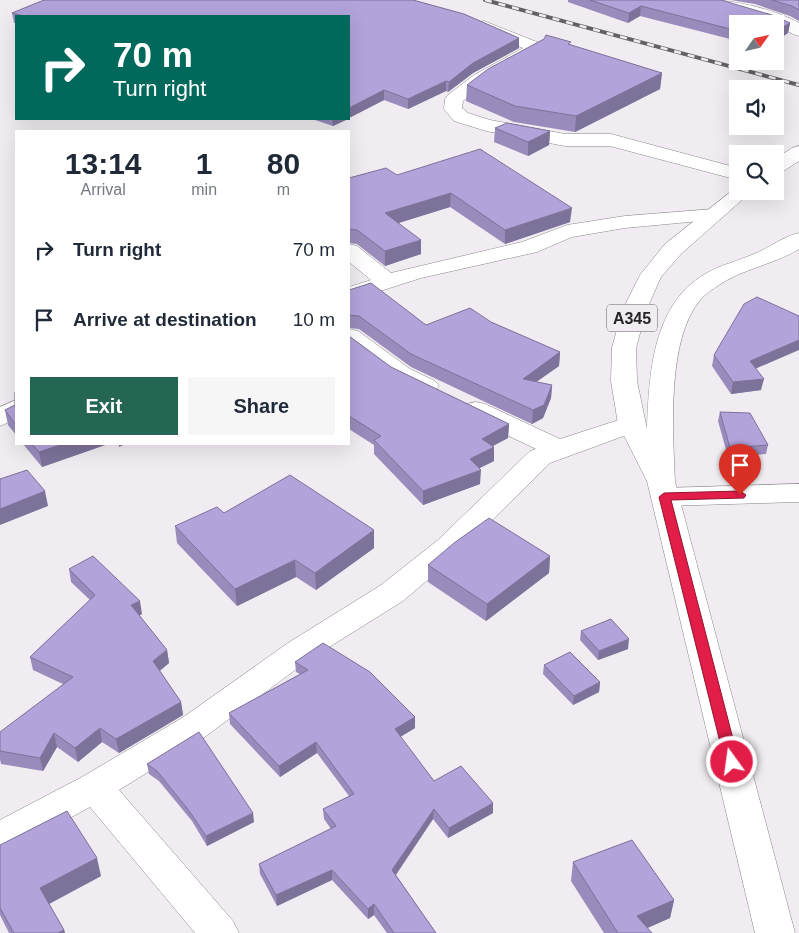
<!DOCTYPE html>
<style>
:root{--surface:#fff;--page:#f6f6f7;--text:#1f2937;--muted:#747a83;--accent:#256553}
body{margin:0;font-family:Arial,sans-serif;background:var(--page);color:var(--text);height:100vh;display:flex;flex-direction:column;font-size:19px;white-space:nowrap}
*{box-sizing:border-box;margin:0}
p{font-size:16px;color:var(--muted)}
.icon{flex:none;width:28px;height:28px;fill:none;stroke:currentColor;stroke-width:2;stroke-linecap:round;stroke-linejoin:round}
.map{position:relative;flex:1;overflow:hidden}
.details{position:absolute;left:15px;top:130px;width:335px;height:315px;display:flex;flex-direction:column;background:var(--surface);border-radius:0px;box-shadow:0 5px 20px #0002}
.details>*{flex:none}
.banner{position:absolute;left:15px;top:15px;width:335px;height:105px;border-radius:0px;box-shadow:0 5px 20px #0002;background:#00695c;color:#fff;overflow:hidden}
.needle{width:32px;rotate:56deg}
.buttons{position:absolute;left:729px;top:15px;display:grid;gap:10px}
.buttons a{display:grid;place-items:center;width:55px;height:55px;border-radius:0px;background:var(--surface);box-shadow:0 5px 20px #0002;font-size:25px}
.pin{position:absolute;display:grid;place-items:center;width:42px;height:42px;color:#fff;margin:-51px -21px;border-radius:50% 50% 50% 0;rotate:-45deg;box-shadow:0 0 5px #0007}
.pin .icon{rotate:45deg}
.me{position:absolute;width:55px;margin:-28px;rotate:346deg;stroke-linejoin:round;filter:drop-shadow(0 0 4px #0008)}
.turn{display:flex;align-items:center;gap:18px;height:105px;padding:0 15px;font-size:22px}
.turn .icon{width:65px;height:65px;stroke-width:2.5}
.turn b{display:block;font-size:35px;line-height:42px}
.eta{display:flex;justify-content:space-evenly;align-items:center;height:85px;text-align:center}
.eta b{font-size:30px;font-weight:700;line-height:35px}
.primary-button{display:flex;gap:10px;margin-top:auto;padding:10px 15px}
.primary-button a{flex:1;height:58px;border-radius:0px;background:var(--accent);color:#fff;font-size:20px;font-weight:700;line-height:58px;text-align:center}
.primary-button a+a{background:var(--page);color:var(--text)}
ul{padding:0;list-style:none}
li{display:flex;align-items:center;gap:15px;height:70px;padding:0 15px}
li div{flex:1}
li b{display:block;font-size:19px}
li em{font-style:normal}
.map>svg:first-child{display:block}
.lines{fill:none;stroke-linecap:round;stroke-linejoin:round}
.minor-casing{stroke:#8a878b;stroke-width:1}
.trunk-casing{stroke:#8a878b;stroke-width:1}
.minor{fill:#fff;fill-rule:evenodd}
.trunk{fill:#fff;fill-rule:evenodd}
.rail-casing{stroke:#636164;stroke-width:4}
.rail{stroke:#f0ecf1;stroke-width:2.5;stroke-dasharray:7;stroke-linecap:butt}
.wall{fill:#998cbc}
.shaded-wall{fill:#7d7299}
.building{fill:#b2a3db;stroke:#7d7299}
.route{fill:#e11d48;stroke:#92132f}
.labels{text-anchor:middle;dominant-baseline:central;stroke-width:4;stroke-linejoin:round;paint-order:stroke}
.shield{fill:#f0ecf1;stroke:#626063;stroke-width:1}
.shield-label{font-size:16px;font-weight:bold;fill:#252426}
</style>
<div class="map">
<svg width="799" height="933" viewBox="0 0 799 933">
<rect width="100%" height="100%" fill="#f0ecf1"/>
<g class="lines">
<defs>
<g id="minor">
<path d="M707,0C735,0 774,9 799,23V36C790,34 783,27 774,24C759,18 716,12 707,0Z"/>
<path d="M484,21L542,44L544,48L542,52L486,83L463,101L462,108L468,113L490,120L565,134H611L738,168V180L610,146H565L486,131L454,121L444,109L445,99L448,95L474,75L523,48L478,29L476,26L478,23Z"/>
<path d="M714,209L721,211L724,215L721,219L625,228L572,237L537,252L421,278L349,301V287L371,280L349,262V244L357,246L391,273L522,242L567,225L625,216Z"/>
<path d="M349,329L358,331L410,369L435,381L439,386L435,391C408,398 370,363 349,347Z"/>
<path d="M16,400V419L0,426V407Z"/>
<path d="M476,402L485,404L560,439L631,416L640,418L644,424L640,430L550,463L458,554L403,601L310,659L206,736L119,790L233,921L239,933H195L90,807L13,849L0,853V820L82,777L182,718L288,643L381,585L438,540L530,451L536,449L467,416L463,410L467,404Z"/>
<path d="M799,484V502L665,506L655,503L651,497L655,491L665,488Z"/>
</g>
<g id="trunk">
<path d="M799,146V161L782,172L775,174V159L792,148Z"/>
<path d="M738,186V191H752L681,254L661,277L646,311L636,348L637,381L647,429C649,375 652,305 705,274C720,265 738,261 754,254C769,248 784,236 799,233V249C775,264 740,270 719,285C713,289 705,294 701,299C666,339 673,432 675,482L795,933H755L647,481L618,424L611,381L612,348L622,311L640,275L665,244Z"/>
</g>
</defs>
<use href="#minor" class="minor-casing"/>
<use href="#trunk" class="trunk-casing"/>
<use href="#minor" class="minor"/>
<use href="#trunk" class="trunk"/>
<defs>
<path id="rail" d="M485,0L799,85"/>
</defs>
<use href="#rail" class="rail-casing"/>
<use href="#rail" class="rail"/>
</g>
<g class="wall">
<path d="M44,0H413L464,14L519,38V48L473,73L448,92L446,91L408,109L384,100L349,118V16H16V23H14L12,13Z"/>
<path d="M568,0H721L790,23L788,33L738,24V41L640,16L628,23L568,2Z"/>
<path d="M731,0H799V21L790,16L755,4Z"/>
<path d="M570,45L662,73L660,89L575,132L514,122L466,101L467,85Z"/>
<path d="M312,119H348L333,126Z"/>
<path d="M495,128L550,131L549,145L528,156L494,142Z"/>
<path d="M397,175L570,222L505,244L450,207L399,223L421,254L385,266L357,244L349,243V178Z"/>
<path d="M349,289L426,325L491,322L560,352L559,366L536,382L552,385L551,398L543,418L532,424L411,367L359,329L349,328Z"/>
<path d="M349,336L391,367L509,424L508,438L493,446L494,461L479,468L480,484L423,505L374,454V445L349,429Z"/>
<path d="M714,355L756,369L761,390L731,394L712,366Z"/>
<path d="M16,391V435L8,425L5,410L15,405Z"/>
<path d="M720,412L768,445L766,454L728,457L718,421Z"/>
<path d="M23,444H108L42,467Z"/>
<path d="M224,513L374,548L316,590L296,577L237,606L177,543L175,526Z"/>
<path d="M550,556L549,573L486,621L428,582V565Z"/>
<path d="M69,569L142,614L139,615L167,650L169,663L160,671L181,702L183,715L119,753L102,742L78,762L57,747L43,771L1,764L0,759V751L63,684L33,670L30,657L90,600L71,582Z"/>
<path d="M581,631L628,649L598,660L580,640Z"/>
<path d="M295,662L415,717V728L400,737L434,781L493,803V813L448,838L433,819L396,875L436,933H387L374,915L368,919L332,880L277,906L260,874L259,864L331,829L324,819L323,809L349,796L317,753L280,777L230,724L229,713L300,674L296,672Z"/>
<path d="M544,665L600,682L599,692L573,705L543,674Z"/>
<path d="M147,764L254,822L207,846L192,821L159,781L149,774Z"/>
<path d="M0,845L101,876L49,904L64,930L65,933H9L0,915Z"/>
<path d="M573,862L674,900L670,918L647,928L652,933H604L571,881Z"/>
</g>
<g class="shaded-wall">
<path d="M641,6L640,16L628,23L629,13Z"/>
<path d="M790,23L788,33L775,42V32Z"/>
<path d="M519,38V48L473,73L448,92L449,82L473,63Z"/>
<path d="M662,73L660,89L575,132L576,116Z"/>
<path d="M446,81V91L408,109V99Z"/>
<path d="M384,90V100L349,118V108Z"/>
<path d="M332,119H348L333,126Z"/>
<path d="M550,131L549,145L528,156V142Z"/>
<path d="M451,193L450,207L385,227V213Z"/>
<path d="M572,208L570,222L505,244V230Z"/>
<path d="M421,240V254L385,266V251Z"/>
<path d="M799,340V350L748,372L750,361Z"/>
<path d="M560,352L559,366L522,392L523,379Z"/>
<path d="M764,379L761,390L731,394L733,382Z"/>
<path d="M552,385L551,398L543,418L532,424L533,410Z"/>
<path d="M509,424L508,438L481,452L482,439Z"/>
<path d="M63,444H108L42,467L39,452Z"/>
<path d="M119,444H123V445L119,447Z"/>
<path d="M494,447V461L470,473V459Z"/>
<path d="M481,470L480,484L423,505V491Z"/>
<path d="M45,491L48,506L0,525V509Z"/>
<path d="M374,530V548L316,590L315,573Z"/>
<path d="M550,556L549,573L486,621L487,604Z"/>
<path d="M295,560L296,577L237,606L235,589Z"/>
<path d="M140,601L142,614L134,619L131,605Z"/>
<path d="M629,639L628,649L598,660L599,651Z"/>
<path d="M167,650L169,663L155,674L153,661Z"/>
<path d="M600,682L599,692L573,705L574,696Z"/>
<path d="M181,702L183,715L119,753L116,739Z"/>
<path d="M415,717V728L395,740V729Z"/>
<path d="M100,728L102,742L78,762L75,748Z"/>
<path d="M54,733L57,747L43,771L40,758Z"/>
<path d="M316,742L317,753L280,777L279,766Z"/>
<path d="M493,803V813L448,838L449,828Z"/>
<path d="M434,809L433,819L392,880V870Z"/>
<path d="M253,813L254,822L207,846L206,836Z"/>
<path d="M97,858L101,876L45,906L40,888Z"/>
<path d="M332,870V880L277,906L276,895Z"/>
<path d="M674,900L670,918L636,933L637,916Z"/>
<path d="M374,904V915L368,919V909Z"/>
<path d="M64,930L65,933H58Z"/>
</g>
<g class="building">
<path d="M44,0H413L464,14L519,38L473,63L449,82L446,81L408,99L384,90L349,108V16H24L12,13Z"/>
<path d="M590,0H721L775,16L790,23L775,32V24H738V31L641,6L629,13Z"/>
<path d="M772,0H799V10L792,6Z"/>
<path d="M546,35L571,42L568,44L662,73L576,116L515,106L467,85L488,69L544,39Z"/>
<path d="M507,123L550,131L528,142L495,128Z"/>
<path d="M480,149L572,208L505,230L451,193L385,213L421,240L385,251L357,230L349,229V178L386,168L397,175Z"/>
<path d="M371,283L426,325L470,308L491,322L560,352L523,379L552,385L544,405L533,410L411,354L359,316L349,315V289V290Z"/>
<path d="M757,297L799,316V340L750,361L764,379L733,382L714,355L744,304Z"/>
<path d="M349,336L391,367L509,424L482,439L494,447L470,459L481,470L423,491L374,440L381,436L349,416Z"/>
<path d="M16,391V425L5,410L15,405V392Z"/>
<path d="M720,412L750,413L768,445L730,448Z"/>
<path d="M32,444H63L39,452Z"/>
<path d="M27,470L45,491L0,509V479Z"/>
<path d="M290,475L374,530L315,573L295,560L235,589L175,526L217,507L224,513Z"/>
<path d="M489,518L550,556L487,604L428,565L454,543Z"/>
<path d="M93,556L140,601L131,605L167,650L153,661L181,702L116,739L100,728L75,748L54,733L40,758L0,751V732L73,677L30,657L95,595L69,569Z"/>
<path d="M611,619L629,639L599,651L581,631Z"/>
<path d="M323,643L370,672L415,717L395,729L434,781L461,766L493,803L449,828L434,809L392,870L436,933H394L374,904L368,909L332,870L276,895L259,864L336,826L323,809L354,794L316,742L279,766L229,713L308,670L295,662Z"/>
<path d="M570,652L600,682L574,696L544,665Z"/>
<path d="M199,732L253,813L206,836L190,812L157,771L147,764Z"/>
<path d="M67,811L97,858L40,888L64,930L58,933H14L0,908V845Z"/>
<path d="M632,840L674,900L637,916L652,933H618L573,862Z"/>
</g>
<path class="route" d="M740,491L746,495L744,498L671,500L739,762L737,766L732,768L727,766L725,762L659,497L664,493Z"/>
<g class="labels">
<rect class="shield" x="607" y="304.5" width="50" height="27" rx="4"/>
<g class="shield-label">
<text x="632" y="318">A345</text>
</g>
</g>
</svg>
<div class="buttons">
<a><svg class="needle" viewBox="-14 -14 28 28"><path d="M0-13l5 13h-10z" fill="#e53935"/><path d="M0 13l5-13h-10z" fill="#747a83"/></svg></a>
<a><svg class="icon" aria-label="sound" viewBox="0 0 24 24"><path d="M4 9h4l5-4v14l-5-4H4zM17 9q2 3 0 6"/></svg></a>
<a><svg class="icon" aria-label="search" viewBox="0 0 24 24"><circle cx="10" cy="10" r="6"/><path d="M15 15l6 6"/></svg></a>
</div>
<div class="pin" style="left:740px;top:495px;background:#d93025"><svg class="icon" aria-label="arrive" viewBox="0 0 24 24"><path d="M6 21V4h12l-3 4 3 4H6"/></svg></div>
<svg class="me" style="left:732px;top:762px" viewBox="-20 -20 40 40"><circle r="17" fill="#e11d48" stroke="#fff" stroke-width="3"/><path d="M0-11L8 9 0 5-8 9z" fill="#fff"/></svg>
<div class="banner">
<div class="turn"><svg class="icon" aria-label="right" viewBox="0 0 24 24"><path d="M7 20v-9h11M14 6l5 5-5 5"/></svg><div><b>70 m</b>Turn right</div></div>
</div>
<section class="details">
<div class="eta">
<div><b>13:14</b><p>Arrival</p></div>
<div><b>1</b><p>min</p></div>
<div><b>80</b><p>m</p></div>
</div>
<ul>
<li><svg class="icon" aria-label="right" viewBox="0 0 24 24"><path d="M7 20v-9h11M14 6l5 5-5 5"/></svg><div><b>Turn right</b></div><em>70 m</em></li>
<li><svg class="icon" aria-label="arrive" viewBox="0 0 24 24"><path d="M6 21V4h12l-3 4 3 4H6"/></svg><div><b>Arrive at destination</b></div><em>10 m</em></li>
</ul>
<div class="primary-button"><a>Exit</a><a>Share</a></div>
</section>
</div>
